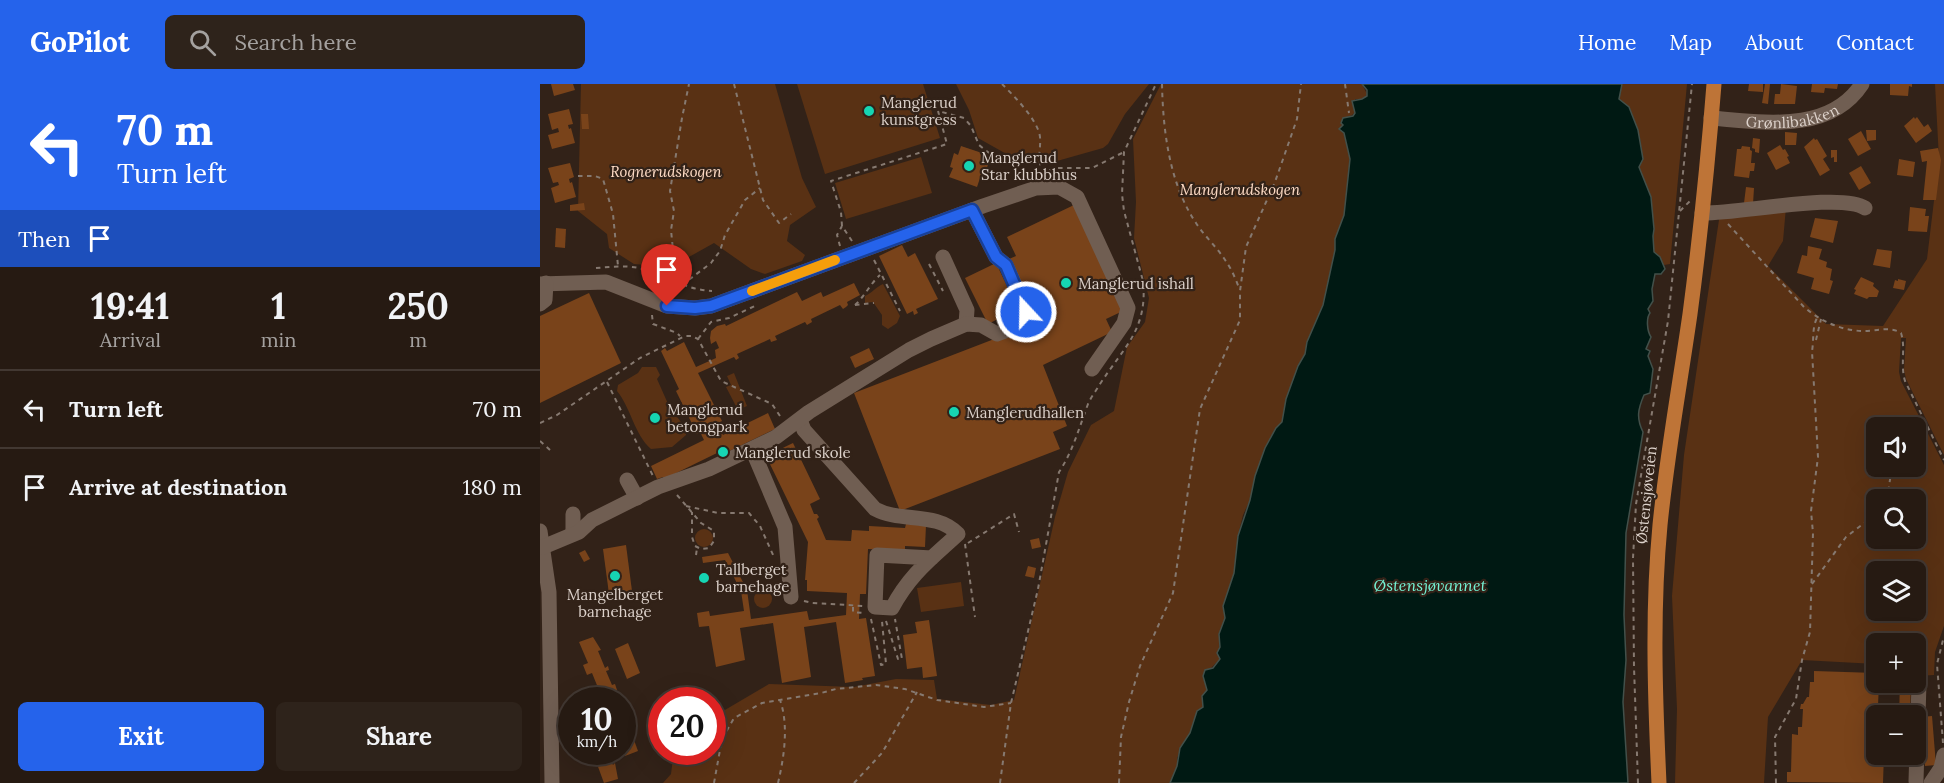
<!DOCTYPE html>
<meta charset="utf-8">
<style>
:root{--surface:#261a12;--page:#2e231b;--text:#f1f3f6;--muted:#a4a19f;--line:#423832;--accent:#2563eb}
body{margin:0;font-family:Lora,serif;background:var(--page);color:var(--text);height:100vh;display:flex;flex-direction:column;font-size:22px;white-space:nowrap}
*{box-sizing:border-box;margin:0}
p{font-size:20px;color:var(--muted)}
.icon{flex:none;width:33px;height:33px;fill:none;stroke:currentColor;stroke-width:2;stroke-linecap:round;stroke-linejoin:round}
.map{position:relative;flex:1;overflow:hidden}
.panel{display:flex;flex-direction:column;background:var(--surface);width:540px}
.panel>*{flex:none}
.hud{background:#2563eb;color:#fff;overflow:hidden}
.controls{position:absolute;left:1326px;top:333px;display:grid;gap:12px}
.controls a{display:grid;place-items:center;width:60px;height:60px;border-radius:9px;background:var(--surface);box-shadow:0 6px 24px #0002,0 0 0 2px var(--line);font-size:30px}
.speed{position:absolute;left:18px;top:603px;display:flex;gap:12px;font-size:30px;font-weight:700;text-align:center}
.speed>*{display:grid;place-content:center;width:78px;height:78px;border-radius:50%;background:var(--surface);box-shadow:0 6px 24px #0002,0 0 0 2px var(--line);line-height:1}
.speed small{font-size:15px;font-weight:400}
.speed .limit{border:9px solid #d22;background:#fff;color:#111}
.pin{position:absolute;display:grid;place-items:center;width:51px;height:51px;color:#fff;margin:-62px -26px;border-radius:50% 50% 50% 0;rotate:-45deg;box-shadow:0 0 6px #0007}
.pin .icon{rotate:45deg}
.me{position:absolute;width:66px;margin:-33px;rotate:339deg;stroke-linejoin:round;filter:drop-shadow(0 0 4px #0008)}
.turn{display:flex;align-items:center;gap:21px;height:126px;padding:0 18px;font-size:27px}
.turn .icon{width:78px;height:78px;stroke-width:2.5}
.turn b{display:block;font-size:42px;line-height:51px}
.then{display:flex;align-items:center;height:57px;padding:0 18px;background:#0003;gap:12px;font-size:22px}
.eta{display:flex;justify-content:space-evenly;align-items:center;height:102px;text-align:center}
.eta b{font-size:36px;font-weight:800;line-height:42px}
.cta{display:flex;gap:12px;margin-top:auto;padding:12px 18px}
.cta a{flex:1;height:69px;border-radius:9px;background:var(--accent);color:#fff;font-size:24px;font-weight:800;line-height:69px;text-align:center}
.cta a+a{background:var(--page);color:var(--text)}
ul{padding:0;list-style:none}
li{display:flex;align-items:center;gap:18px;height:78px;padding:0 18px;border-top:2px solid var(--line)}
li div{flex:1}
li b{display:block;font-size:22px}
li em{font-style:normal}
header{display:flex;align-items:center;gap:36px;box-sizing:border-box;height:84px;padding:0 30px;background:var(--accent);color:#fff}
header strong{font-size:28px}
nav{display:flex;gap:33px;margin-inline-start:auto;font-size:21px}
.search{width:420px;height:54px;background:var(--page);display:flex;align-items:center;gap:15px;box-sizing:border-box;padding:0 21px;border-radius:9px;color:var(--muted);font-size:22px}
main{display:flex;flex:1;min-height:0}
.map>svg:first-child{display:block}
.green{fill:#593114;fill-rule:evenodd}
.water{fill:#001913;stroke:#42504a;stroke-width:1.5}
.building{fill:#79431a}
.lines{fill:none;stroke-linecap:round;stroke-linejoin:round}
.path{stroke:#867970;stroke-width:2;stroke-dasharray:4.5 4.5;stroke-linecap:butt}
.minor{stroke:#705e52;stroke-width:15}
.major{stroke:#be7437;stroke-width:15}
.route-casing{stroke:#184099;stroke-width:15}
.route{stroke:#2563eb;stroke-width:10}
.slow{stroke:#f59e0b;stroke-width:10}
.poi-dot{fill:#16d5b3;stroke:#322218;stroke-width:2}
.labels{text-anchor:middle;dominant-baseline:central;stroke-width:4.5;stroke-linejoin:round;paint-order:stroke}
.poi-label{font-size:15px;fill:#dcd1ca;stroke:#322218;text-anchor:start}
.street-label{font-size:15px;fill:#dcd1ca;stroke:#322218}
.park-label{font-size:15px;font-style:italic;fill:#fedbc5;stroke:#322218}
.water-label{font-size:16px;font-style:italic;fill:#74f3d5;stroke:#322218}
</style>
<header>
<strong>GoPilot</strong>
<div class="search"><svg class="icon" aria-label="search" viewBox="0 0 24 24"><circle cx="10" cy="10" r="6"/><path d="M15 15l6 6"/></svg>Search here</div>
<nav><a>Home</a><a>Map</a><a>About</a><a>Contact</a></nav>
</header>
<main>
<section class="panel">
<div class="hud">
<div class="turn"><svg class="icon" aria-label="left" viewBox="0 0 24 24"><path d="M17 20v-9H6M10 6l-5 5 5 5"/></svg><div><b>70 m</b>Turn left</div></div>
<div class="then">Then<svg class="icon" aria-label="arrive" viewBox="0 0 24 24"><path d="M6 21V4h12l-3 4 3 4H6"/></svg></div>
</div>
<div class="eta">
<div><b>19:41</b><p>Arrival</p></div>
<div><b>1</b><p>min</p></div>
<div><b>250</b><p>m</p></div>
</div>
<ul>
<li><svg class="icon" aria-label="left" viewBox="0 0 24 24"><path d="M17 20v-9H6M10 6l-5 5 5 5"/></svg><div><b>Turn left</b></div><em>70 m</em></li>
<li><svg class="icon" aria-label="arrive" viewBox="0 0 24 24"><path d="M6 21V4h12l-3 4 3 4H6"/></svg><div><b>Arrive at destination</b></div><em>180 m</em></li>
</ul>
<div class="cta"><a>Exit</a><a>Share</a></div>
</section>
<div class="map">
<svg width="1404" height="699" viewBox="0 0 1404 699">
<rect width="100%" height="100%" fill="#322218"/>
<g class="green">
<path d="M41,0H235L262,94L276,123L250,141L247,157L265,171L262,177L225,190L211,185L174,159L131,183L94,180L69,164L67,150L38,127Z"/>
<path d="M257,0H383L400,54L285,90Z"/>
<path d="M416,0H609L585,30L568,60L563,64L517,77L484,80L438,54L429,26Z"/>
<path d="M621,0H822L827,10L824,15H815C815,29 817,31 803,34L801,39L810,75L804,131L795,155V166L783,221L767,258L765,270L758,282L746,315L742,338L736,344L725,364L715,392L710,416L703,431L698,452L694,489L683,522L686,530L684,540L679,550L680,575L663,592L667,606L662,615L663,623L657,627L650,649L637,674V682L630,699H123L131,690L133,674L126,668H172L173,633L229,600L314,603L356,595L394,596L397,615L451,621L474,616L515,433L528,388L551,341L574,327L587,263L605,238L609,214L594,154L596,118L593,55Z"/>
<path d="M1082,0H1147L1130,180L1124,181L1114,168L1113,152L1114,145L1111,113L1099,83C1107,69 1096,39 1090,25C1088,21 1082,19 1079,15Z"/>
<path d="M1395,0H1404V371L1366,295L1364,286L1366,254H1361L1359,288L1361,297L1404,381V542L1395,568L1394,591L1376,592V560H1336V580L1262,576L1228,633L1224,699H1135L1137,625L1132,512L1144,371L1180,129L1246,123L1243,157L1228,182L1286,240L1343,242L1387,175L1399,75ZM1336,344H1376V382H1336ZM1336,416H1376V454H1336ZM1336,488H1376V526H1336Z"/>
<path d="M381,73L392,109L306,135L295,99Z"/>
<path d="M343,200L360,232L357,239L348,245L342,241V231L333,218L325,219V212C332,209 336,203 343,200Z"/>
<path d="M102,283H116L120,291L117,295L129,322L146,345V351L132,363L111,365C94,350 91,324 77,307L78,301L98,289Z"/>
<path d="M194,289L207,322L198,326L186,303L191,301L187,292Z"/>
<circle cx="164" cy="454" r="9"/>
<path d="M421,498L424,522L381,528L377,504Z"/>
<circle cx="223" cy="515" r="9"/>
</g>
<path class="water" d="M822,0H1082L1079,15L1089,23L1098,46L1103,75L1099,83L1111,113L1114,145L1113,152L1114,168L1120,173L1125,185L1121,190H1115L1112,205L1113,217L1108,225L1110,229C1106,234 1107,247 1111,253L1106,265L1110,267L1108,272L1113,285L1110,309L1104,311C1098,325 1096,334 1103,348L1086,449L1084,531L1086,576L1083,618L1088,699H630L637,682L640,664L650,649L657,627L663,623L662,612L667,606L663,592L665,586L673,584L680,575L677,569L680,563L679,550L685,534L683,522L694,489L698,452L710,416L715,392L725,364L736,344L742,338L746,315L758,282L765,270L767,258L783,221L795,166V155L804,131L810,75L804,49L799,45L803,41L801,39L803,34L813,32L815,29L812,17L822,15L827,12V6Z"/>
<g class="building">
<path d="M11,0H33L35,6L14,12Z"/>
<path d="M1209,0H1223V8L1208,7Z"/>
<path d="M1225,0H1230L1228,20L1222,19Z"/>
<path d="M1241,0L1257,2L1255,20H1234L1235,10H1240Z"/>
<path d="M1272,0H1298L1297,5L1285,4L1284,9L1271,8Z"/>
<path d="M1350,0H1372V3L1369,2L1368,12L1350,11Z"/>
<path d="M29,25L33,40L28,41L29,45L31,44L35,59L12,65L8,51L19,48L18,44L12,46L8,30Z"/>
<path d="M41,30H48L49,45H42Z"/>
<path d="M1374,33L1375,35L1377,33L1384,43L1388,40L1392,47L1376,59L1364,42Z"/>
<path d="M1326,46H1336V56L1327,57Z"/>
<path d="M1321,47L1331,65L1318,72L1308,55Z"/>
<path d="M1245,48L1257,49L1256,61H1245Z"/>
<path d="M1213,54L1220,55L1219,69L1215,68V65L1212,64Z"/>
<path d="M1274,54L1275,56L1277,55L1287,72L1283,75L1290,86L1280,92L1264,63Z"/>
<path d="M1240,61L1243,66L1245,65L1249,72L1247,73L1250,79L1236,86L1227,69Z"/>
<path d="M421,62L448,71L445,80L448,81L443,95L440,94L437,103L409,93L413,84L410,83L414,69L418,71Z"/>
<path d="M1202,62L1210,63V66L1212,67L1211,79H1215L1214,87H1210L1209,94L1194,92L1197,65H1201Z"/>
<path d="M1398,64L1401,76L1396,116H1383L1387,77L1382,78L1380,67Z"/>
<path d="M1291,66H1297V78H1294V73L1291,74Z"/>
<path d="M1359,75L1375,78L1373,93L1357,91Z"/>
<path d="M30,79L34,93L29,95L30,99L32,98L36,113L15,119L11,104L19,101L18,98L13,99L8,84Z"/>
<path d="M1321,82L1331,99L1319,106L1309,89Z"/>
<path d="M1206,103L1214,104L1213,120L1204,119Z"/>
<path d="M44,119L45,126L30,127V121Z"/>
<path d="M534,121L585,226L566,235L572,248L503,281L527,342L513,348L520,365L360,427L314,309L475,247L477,253L496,243L488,225L492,223L469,175L476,172L467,153Z"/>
<path d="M1370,123L1386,125L1385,132H1389L1387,148L1368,147Z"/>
<path d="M1275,134L1298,137L1293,159L1270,153Z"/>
<path d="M16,144L26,145L25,164L15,163Z"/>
<path d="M362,161L368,173L375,169L398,215L376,225L378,229L374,231L373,227L367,230L339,172Z"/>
<path d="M1268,162L1282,165L1279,175L1287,178L1286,183L1292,185L1290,196L1293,197L1289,210L1271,205L1274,194L1257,189L1262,171L1267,172Z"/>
<path d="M1337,165L1352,167L1350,184L1333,181Z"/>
<path d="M456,179L478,225L448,240L425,194Z"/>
<path d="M1321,193L1334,199L1333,202L1339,207L1337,213H1329L1327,215L1314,210L1316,206L1314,205Z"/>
<path d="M1358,195L1366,197L1364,206L1353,204L1355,196L1358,197Z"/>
<path d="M314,199L320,211L307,218L308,221L306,223L303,225L300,221L271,235L272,238L267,241L265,238L235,252L237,256L231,258L230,255L197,270L199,274L196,276L194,273L158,289L182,337L177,340L183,351L228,329L235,345L179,372L177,369L124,395L123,393L117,395L111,382L164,356L160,348L157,350L136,307L139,305L121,267L125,264L127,267L144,258L156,283L176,274L175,266L179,264L176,257L171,260L170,254L171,247L177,242L185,240L186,242L257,208L262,217L281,208L283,213Z"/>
<path d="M49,209L81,279L0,319V232Z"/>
<path d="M329,264L334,275L315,284L310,273Z"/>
<path d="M253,359L280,415L270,420L274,430H277L279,433L277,435L286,456L311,457L312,446L329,447V442L365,444L366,440L386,441L385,463L365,462V466L328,465L326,510H320L319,535L326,534L335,592L322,594L323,596L305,599L296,538L264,543L271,593L242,599L233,539L200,544L205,576L176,583L169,542L159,543L157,529L169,527L170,532L204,527L201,507L185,476L163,479L162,473L188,469L207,506L211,535L267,527L269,536L306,531L307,509L267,507V496H265L268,458L226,372Z"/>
<path d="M499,454L501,463L492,465L490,456Z"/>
<path d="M86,461L92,507L69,510L63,465Z"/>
<path d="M45,466L50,475L44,478L39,469Z"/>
<path d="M488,482L496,484L494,494L485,492Z"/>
<path d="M389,536L397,592L383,594L382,583L367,585L363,551L377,549L375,538Z"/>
<path d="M53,553L61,566L58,567L65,584L68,582L69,586L66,587L72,601L75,600L77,606L74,607L77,614L71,616H63L52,589L47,591L43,581L48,579L39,558Z"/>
<path d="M88,559L100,589L87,595L75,565Z"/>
<path d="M1274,587L1336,589V598H1339L1336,670H1344L1343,699L1247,698V688H1251L1252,650L1258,651V643H1262L1263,625H1260L1261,620H1263L1267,613H1269L1270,598H1274Z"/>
<path d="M1360,598H1371L1370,632H1359Z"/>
<path d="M1392,632L1396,681L1385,682L1381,633Z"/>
<path d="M87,637L98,667L85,672L82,664V639Z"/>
<path d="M52,668H67L73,681L75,679L78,695L64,699L57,680L52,682L48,671L53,669Z"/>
<path d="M1357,670H1369L1368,681H1357Z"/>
</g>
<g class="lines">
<g class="path">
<path d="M194,0L223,116L239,139L251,130"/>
<path d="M462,0C474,12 498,36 500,53C501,65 497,75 502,86"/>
<path d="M622,0C623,46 629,99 656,139C665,153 678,164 687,179C692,186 696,196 699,204"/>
<path d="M805,0L809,29"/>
<path d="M492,91L518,84H552L584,68"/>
<path d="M38,92H55L63,95L73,130L78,182"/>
<path d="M1140,127L1151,116"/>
<path d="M1188,140L1264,223C1280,237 1302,247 1324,247C1336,247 1350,242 1361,249C1366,264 1360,281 1365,297L1404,376"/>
<path d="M312,157L302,142L301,128L291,97L407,60L398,27L424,34L431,42L439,61L453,72"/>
<path d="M300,162L297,151L302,142"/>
<path d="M334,176L360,227"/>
<path d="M389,180L403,207"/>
<path d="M56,184C70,183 85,181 99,184C124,190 145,206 172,207"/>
<path d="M142,201L171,179L180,167L185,151L205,116L220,104"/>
<path d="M122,205L134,176L131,146L134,127L130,107L142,34L149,0"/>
<path d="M315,221C325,212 330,200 340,191"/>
<path d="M315,221L334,219"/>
<path d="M112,231L113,240L137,249L140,252"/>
<path d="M158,255L171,238L189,234L217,221"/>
<path d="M1276,256L1281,235"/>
<path d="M67,298L113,392"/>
<path d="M0,339L17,331L100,274L145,252H152L158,255L181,297L232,320L240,332"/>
<path d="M0,357L10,366"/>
<path d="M1376,358L1390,348"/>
<path d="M137,411L161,439L174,447V457L169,464L161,465L155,462L152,453V428"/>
<path d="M1347,416L1352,382"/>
<path d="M146,422L178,429H209L220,442L234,473"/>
<path d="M428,459L474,430L479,448"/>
<path d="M425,460L435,533"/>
<path d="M156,471L157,464"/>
<path d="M1272,500L1306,453L1336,430"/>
<path d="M264,517L272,519L324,522"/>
<path d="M313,523V528L323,529"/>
<path d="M331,535L341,581L346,580L342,537"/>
<path d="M346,537L358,575H362L355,535"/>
<path d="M1403,659L1397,580L1404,552"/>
<path d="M174,699L182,655L194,634L222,619L281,609L296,605L336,601L365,605L397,616L444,623L471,619"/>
<path d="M238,699C244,674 249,641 240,616"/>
<path d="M314,699L342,669L377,608"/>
<path d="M460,699L471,619L498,505L519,388C533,367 539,344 548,320C551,313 556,307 560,300C584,263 608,245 603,197L584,127L582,110L584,68L616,0"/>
<path d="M579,699L581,653L589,618L600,582L633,509L660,325L700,236V207L706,163L735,98L757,35L761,0"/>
<path d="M1098,699L1094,583L1093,474L1096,420L1128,237L1152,0"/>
<path d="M1236,699L1235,653L1256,615L1262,576L1270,548L1273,449L1271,427L1278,373L1272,267C1274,256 1272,243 1277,234"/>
</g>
<g class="minor">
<path id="s1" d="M1171,34C1223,38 1289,50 1322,0"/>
<path d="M1162,129C1198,130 1301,108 1325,124"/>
<path d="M403,173L427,226L426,240"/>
<path d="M0,200L66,198L127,222L155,224L171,222L443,122L496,104L519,103L537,113L588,224L584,239L552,285"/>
<path d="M0,220L5,216L6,199"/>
<path d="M260,336L264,346L335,425C361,439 396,427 418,450C391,475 370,490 352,524L335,523L337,471L392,474"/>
<path d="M212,365L245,443L251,513"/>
<path d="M87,396L97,414"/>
<path d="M33,430V450"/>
<path d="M0,447L9,508L12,699"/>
<path d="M3,463L39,448L52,436L118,403L169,385L236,353L269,328L369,266L391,255L426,240L441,241L457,250L484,240L486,228L481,214L466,181L456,173L432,126"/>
<path d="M1376,697L1379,599"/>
<path d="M1391,699L1401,684L1404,671"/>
</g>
<path class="major" d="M1119,699C1115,613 1112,526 1120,441C1127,370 1140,300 1150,230C1160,154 1168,77 1174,0"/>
</g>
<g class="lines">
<defs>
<path id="route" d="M127,222L155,224L171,222L432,126L456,173L466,181L486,228"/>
</defs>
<use href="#route" class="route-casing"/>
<use href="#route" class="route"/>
<path class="slow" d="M212,207L295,176"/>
</g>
<g class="poi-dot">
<circle cx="329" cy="27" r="6"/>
<circle cx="429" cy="82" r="6"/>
<circle cx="526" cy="199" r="6"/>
<circle cx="414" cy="328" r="6"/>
<circle cx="115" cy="334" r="6"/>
<circle cx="183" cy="368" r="6"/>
<circle cx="75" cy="492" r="6"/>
<circle cx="164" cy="494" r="6"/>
</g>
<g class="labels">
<g class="poi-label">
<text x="341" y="18">Manglerud<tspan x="341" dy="17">kunstgress</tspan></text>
<text x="441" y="73">Manglerud<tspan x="441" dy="17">Star klubbhus</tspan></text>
<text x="538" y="199">Manglerud ishall</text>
<text x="127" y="325">Manglerud<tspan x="127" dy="17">betongpark</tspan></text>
<text x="426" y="328">Manglerudhallen</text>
<text x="195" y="368">Manglerud skole</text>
<text x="176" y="485">Tallberget<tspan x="176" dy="17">barnehage</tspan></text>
<text x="75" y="510" text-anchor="middle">Mangelberget<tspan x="75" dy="17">barnehage</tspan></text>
</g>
<g class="street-label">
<text stroke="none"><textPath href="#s1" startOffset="82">Grønlibakken</textPath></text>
<text transform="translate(1106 411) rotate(-84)">Østensjøveien</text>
</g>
<g class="park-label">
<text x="126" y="87">Rognerudskogen</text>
<text x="700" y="105">Manglerudskogen</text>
</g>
<g class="water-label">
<text x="890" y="501">Østensjøvannet</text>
</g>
</g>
</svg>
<div class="controls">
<a><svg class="icon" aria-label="sound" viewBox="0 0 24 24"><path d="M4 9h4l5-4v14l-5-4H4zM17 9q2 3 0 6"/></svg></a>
<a><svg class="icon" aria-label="search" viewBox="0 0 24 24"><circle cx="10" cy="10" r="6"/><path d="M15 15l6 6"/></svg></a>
<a><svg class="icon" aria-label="layers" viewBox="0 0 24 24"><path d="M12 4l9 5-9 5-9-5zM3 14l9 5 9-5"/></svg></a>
<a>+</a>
<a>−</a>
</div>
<div class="speed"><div>10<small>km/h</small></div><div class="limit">20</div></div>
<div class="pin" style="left:127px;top:222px;background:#d93025"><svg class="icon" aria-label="arrive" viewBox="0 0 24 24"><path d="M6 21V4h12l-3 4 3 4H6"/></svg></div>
<svg class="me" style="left:486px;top:228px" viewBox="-20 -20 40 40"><circle r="17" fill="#2563eb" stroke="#fff" stroke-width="3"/><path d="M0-11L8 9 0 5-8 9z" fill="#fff"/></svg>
</div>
</main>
